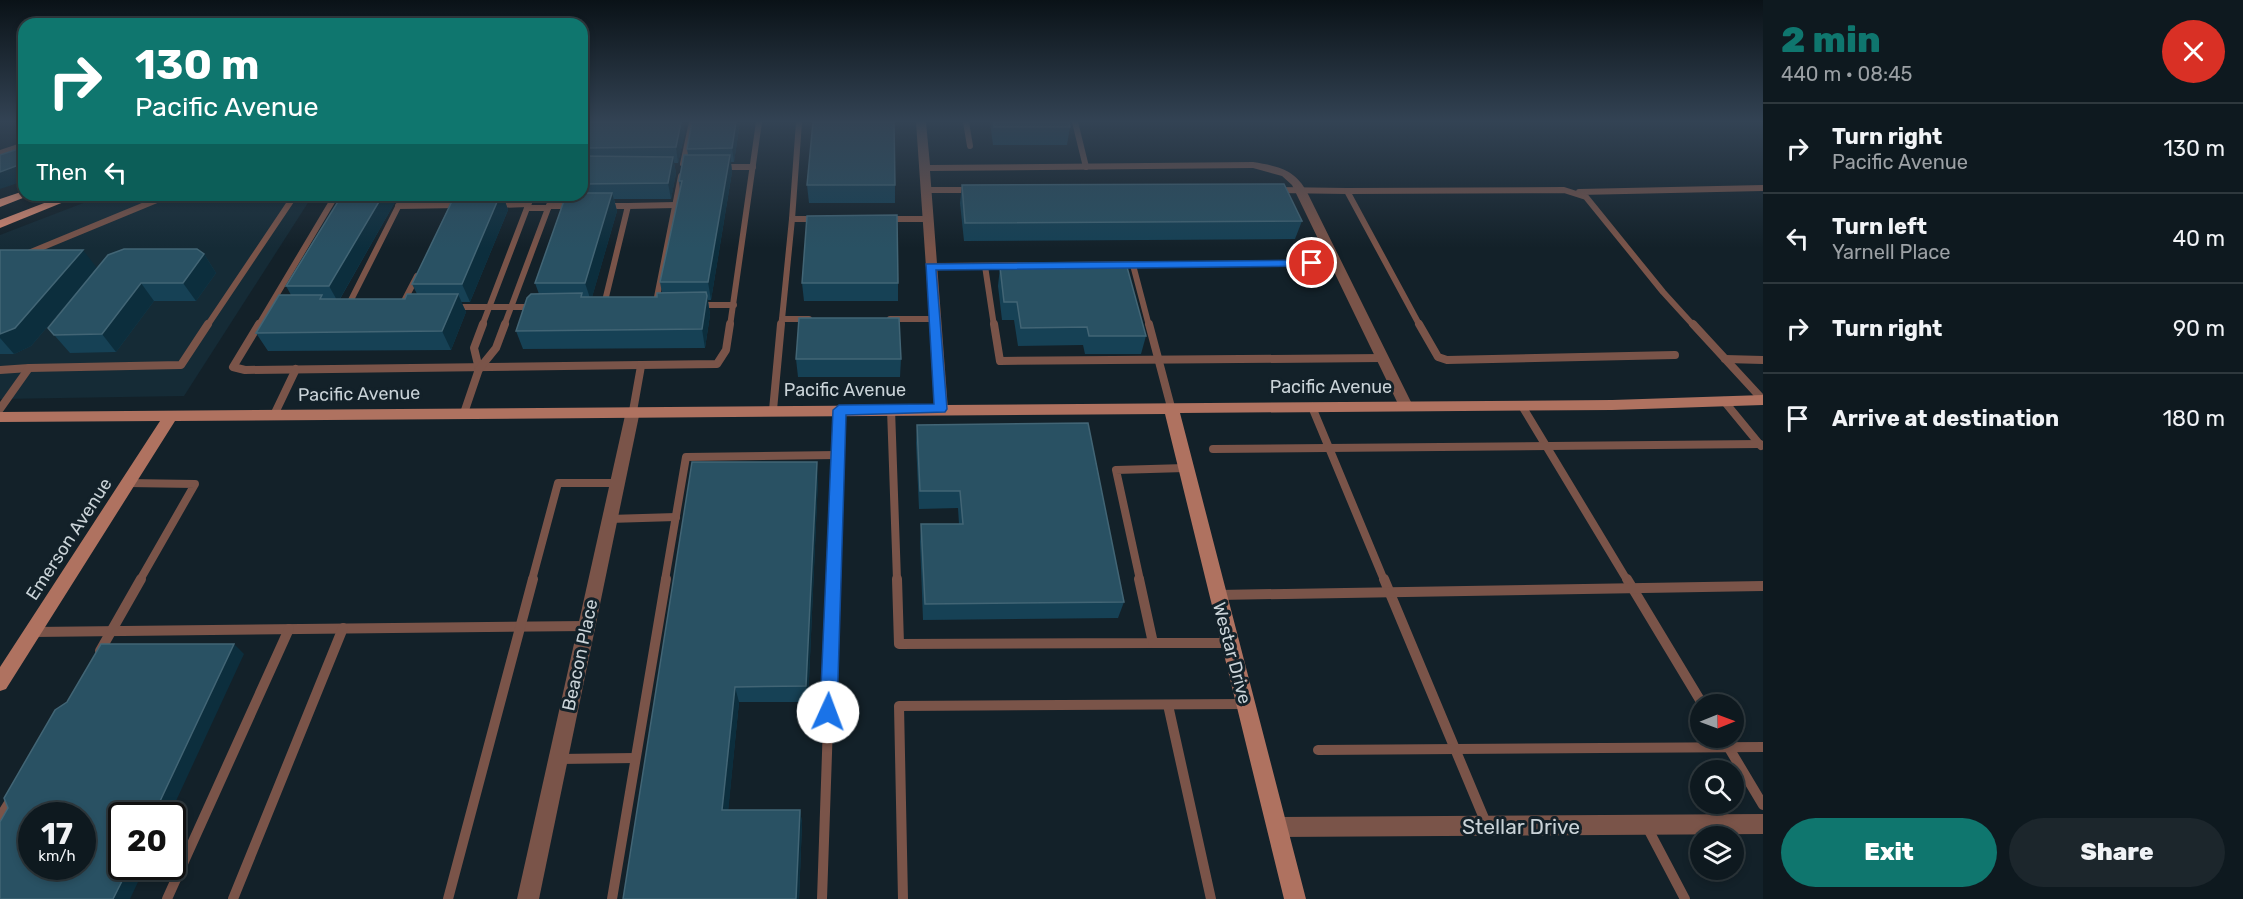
<!DOCTYPE html>
<meta charset="utf-8">
<style>
:root{--surface:#0e191f;--page:#1c262c;--text:#f1f3f6;--muted:#9ba0a4;--line:#2e383d;--accent:#0f766e}
body{margin:0;font-family:Rubik,sans-serif;background:var(--page);color:var(--text);height:100vh;display:flex;flex-direction:column;font-size:22px;white-space:nowrap}
*{box-sizing:border-box;margin:0}
p{font-size:20px;color:var(--muted)}
.icon{flex:none;width:33px;height:33px;fill:none;stroke:currentColor;stroke-width:2;stroke-linecap:round;stroke-linejoin:round}
.map{position:relative;flex:1;overflow:hidden}
.panel{display:flex;flex-direction:column;background:var(--surface);width:480px}
.panel>*{flex:none}
.top-card{position:absolute;left:18px;top:18px;width:570px;height:183px;border-radius:18px;box-shadow:0 3px 9px #0003,0 0 0 2px var(--line);background:#0f766e;color:#fff;overflow:hidden}
.needle{width:39px;rotate:89deg}
.buttons{position:absolute;left:1690px;top:694px;display:grid;gap:12px}
.buttons a{display:grid;place-items:center;width:54px;height:54px;border-radius:50%;background:var(--surface);box-shadow:0 3px 9px #0003,0 0 0 2px var(--line);font-size:30px}
.speed{position:absolute;left:18px;top:802px;display:flex;gap:12px;font-size:30px;font-weight:700;text-align:center}
.speed>*{display:grid;place-content:center;width:78px;height:78px;border-radius:50%;background:var(--surface);box-shadow:0 3px 9px #0003,0 0 0 2px var(--line);line-height:1}
.speed small{font-size:15px;font-weight:400}
.speed .limit{border:3px solid #111;border-radius:9px;background:#fff;color:#111}
.pin{position:absolute;display:grid;place-items:center;width:51px;height:51px;color:#fff;margin:-26px;border:3px solid #fff;border-radius:50%;box-shadow:0 2px 6px #0007}
.me{position:absolute;width:66px;margin:-33px;rotate:2deg;stroke-linejoin:round;filter:drop-shadow(0 0 4px #0008)}
.turn{display:flex;align-items:center;gap:21px;height:126px;padding:0 18px;font-size:27px}
.turn .icon{width:78px;height:78px;stroke-width:2.5}
.turn b{display:block;font-size:42px;line-height:51px}
.then{display:flex;align-items:center;height:57px;padding:0 18px;background:#0003;gap:12px;font-size:22px}
.round{display:grid;place-items:center;flex:none;width:63px;height:63px;border-radius:32px;background:var(--page)}
.headline{display:flex;align-items:center;justify-content:space-between;height:102px;padding:0 18px}
h1{font-size:36px;font-weight:800;line-height:45px;color:var(--accent)}
.button{display:flex;gap:12px;margin-top:auto;padding:12px 18px}
.button a{flex:1;height:69px;border-radius:36px;background:var(--accent);color:#fff;font-size:24px;font-weight:800;line-height:69px;text-align:center}
.button a+a{background:var(--page);color:var(--text)}
ul{padding:0;list-style:none}
li{display:flex;align-items:center;gap:18px;height:90px;padding:0 18px;border-top:2px solid var(--line)}
li div{flex:1}
li b{display:block;font-size:22px}
li em{font-style:normal}
main{display:flex;flex:1;min-height:0}
.map>svg:first-child{display:block}
.built{fill:#152b36}
.lines{fill:none;stroke-linecap:round;stroke-linejoin:round}
.lane-far2{stroke:#7a5449;stroke-width:6}
.lane-far1{stroke:#7a5449;stroke-width:8}
.lane{stroke:#7a5449;stroke-width:10}
.street{fill:#7a5449;fill-rule:evenodd}
.secondary{fill:#af7260;fill-rule:evenodd}
.primary{fill:#d78972;fill-rule:evenodd}
.wall{fill:#164155}
.shaded-wall{fill:#0c2e3d}
.building{fill:#295163;stroke:#426575;stroke-width:1.5;fill-rule:evenodd}
.route{fill:#1a73e8;stroke:#114b97;stroke-width:1.5}
.labels{text-anchor:middle;dominant-baseline:central;stroke-width:6;stroke-linejoin:round;paint-order:stroke}
.street-label{font-size:18px;fill:#cad3d8;stroke:#132129}
.near-street-label{font-size:21px;fill:#cad3d8;stroke:#132129}
</style>
<main>
<div class="map">
<svg width="1763" height="899" viewBox="0 0 1763 899">
<rect width="100%" height="100%" fill="#132129"/>
<path class="built" d="M104,195H313L184,396L0,399V235Z"/>
<g class="lines">
<g class="lane-far2">
<path d="M799,122L792,219H815"/>
<path d="M966,122L970,146"/>
<path d="M1075,122L1086,167"/>
<path d="M683,164L692,122"/>
<path d="M721,167H753"/>
<path d="M925,190H972"/>
<path d="M1278,190L1347,191L1420,326"/>
<path d="M1347,191L1564,190L1586,197L1663,292L1694,326"/>
<path d="M1579,192L1763,188"/>
<path d="M497,205L528,204"/>
<path d="M398,206L458,205"/>
<path d="M549,206H572"/>
<path d="M605,206H628"/>
<path d="M527,208H548"/>
<path d="M792,219L782,319H809"/>
<path d="M887,219H927"/>
<path d="M26,254L169,195"/>
<path d="M1133,265L1149,326"/>
<path d="M930,266L1335,263"/>
<path d="M985,266L994,326"/>
<path d="M656,302L681,176"/>
<path d="M403,303L417,276"/>
<path d="M604,305L628,206L675,205"/>
<path d="M699,305H734"/>
<path d="M348,306L404,195"/>
<path d="M454,307H532"/>
<path d="M890,319H934"/>
<path d="M207,326L295,195"/>
<path d="M258,326L336,195"/>
<path d="M482,326L532,195"/>
<path d="M504,326L553,195"/>
<path d="M730,326L759,122"/>
<path d="M781,326L782,319"/>
</g>
<g class="lane-far1">
<path d="M259,324L233,367L245,370L717,364L726,350L730,324"/>
<path d="M994,324L1000,361L1382,358"/>
<path d="M1149,324L1171,407"/>
<path d="M1419,324L1438,357L1447,360L1675,355"/>
<path d="M1693,324L1763,400"/>
<path d="M1725,359L1763,360"/>
<path d="M479,369L474,348L483,324"/>
<path d="M0,370L29,368"/>
<path d="M1724,401L1761,446"/>
<path d="M1522,406L1627,580"/>
<path d="M1312,407L1384,580"/>
<path d="M0,409L29,368L181,365L208,324"/>
<path d="M891,409L897,580"/>
<path d="M773,410L781,324"/>
<path d="M633,411L641,366"/>
<path d="M464,413L479,369L496,348L505,324"/>
<path d="M274,415L296,369"/>
<path d="M1213,449L1760,444"/>
<path d="M128,483L195,484L140,580"/>
<path d="M609,519L676,517"/>
<path d="M532,580L558,483H617"/>
<path d="M665,580L686,457L837,455"/>
<path d="M833,580L839,410"/>
<path d="M1140,580L1116,470L1185,468"/>
</g>
<g class="lane">
<path d="M897,579L899,644L1153,643L1139,579"/>
<path d="M1384,579L1486,823"/>
<path d="M1627,579L1703,705"/>
<path d="M1218,595L1763,586"/>
<path d="M34,632L586,626"/>
<path d="M1153,643H1229"/>
<path d="M100,651L141,579"/>
<path d="M1168,705L1211,899"/>
<path d="M1723,738L1763,805"/>
<path d="M1318,750L1763,747"/>
<path d="M559,759L635,758"/>
<path d="M0,817L12,798"/>
<path d="M1647,827L1685,899"/>
<path d="M167,899L289,629"/>
<path d="M233,899L343,628"/>
<path d="M448,899L533,579"/>
<path d="M612,899L666,579"/>
<path d="M822,899L833,579"/>
<path d="M903,899L899,706L1245,704"/>
</g>
<g class="street">
<path d="M916,122H926L930,165L1253,162C1277,166 1295,169 1307,192L1413,406L1411,410L1406,411L1399,406L1292,185L1282,176L1253,168L930,171L948,409L941,414L936,413Z"/>
<path d="M24,142V149L0,157V150Z"/>
<path d="M633,406L640,411L539,899H517L626,411Z"/>
<path d="M1763,814V834L1279,837L1272,834L1269,827L1272,820L1279,817Z"/>
</g>
<path class="secondary" d="M1763,395V405L1612,410L1180,413L1306,899H1284L1165,414L175,421L6,689L0,691V667L160,421L0,422V412L1612,400Z"/>
<g class="primary">
<path d="M24,191V195L28,196L0,207V199Z"/>
<path d="M65,195H81L0,228V220Z"/>
</g>
</g>
<g class="wall">
<path d="M582,122L685,132L678,163H674L676,173L671,199H614L617,211L592,297H657L662,293L660,282L680,190L679,181L688,155L687,149L692,122H740L734,162H731L732,172L711,300H708L710,315L705,348L523,349L516,331L539,294L535,283L564,200L563,195H582Z"/>
<path d="M990,122H1069L1070,127L1067,145H993Z"/>
<path d="M807,185H895V203H809Z"/>
<path d="M962,185L1302,221L1295,239L964,241L960,203Z"/>
<path d="M342,195H399L340,299H405L417,294L412,284L452,200L407,201L405,195H523L521,199H504L508,210L470,302H461L466,312L451,350L268,351L256,333L291,295L286,286Z"/>
<path d="M0,250L97,268L31,346L14,354H0Z"/>
<path d="M204,254L216,273L196,301H154L116,352L70,353L48,328L108,255Z"/>
<path d="M1000,267L1146,336L1141,354H1085L1083,345L1018,346L1014,320H1002L998,286Z"/>
<path d="M802,283H898V301H804Z"/>
<path d="M796,359H901L900,377H798Z"/>
<path d="M917,425L1124,602L1118,618L923,620L920,542L921,524H959L958,508L919,509L916,443Z"/>
<path d="M818,479L808,702H739L728,810H800L802,823L799,899H623Z"/>
</g>
<g class="shaded-wall">
<path d="M681,122H683L685,132L678,163L676,147Z"/>
<path d="M736,122H740L734,162L732,148Z"/>
<path d="M730,155L732,172L711,300L708,282Z"/>
<path d="M673,157L676,173L671,199L668,183Z"/>
<path d="M24,163V181L0,189V172Z"/>
<path d="M612,193L617,211L591,301L585,283Z"/>
<path d="M383,195H399L338,302L329,286Z"/>
<path d="M500,195H503L508,210L470,302L462,284Z"/>
<path d="M83,250L97,268L31,346L14,354L0,338V334Z"/>
<path d="M204,254L216,273L196,301L183,283Z"/>
<path d="M141,283L154,301L116,352L102,334Z"/>
<path d="M458,294L466,312L451,350L442,331Z"/>
<path d="M707,296L710,315L705,348L702,329Z"/>
<path d="M817,462L818,479L808,702L806,686Z"/>
<path d="M234,644L244,654L169,816H153Z"/>
<path d="M735,687L739,702L727,824L722,810Z"/>
<path d="M800,810L802,823L799,899H796Z"/>
<path d="M129,867H145L130,899H113Z"/>
</g>
<g class="building">
<path d="M582,122H681L676,147L582,148Z"/>
<path d="M692,122H736L732,148L687,149Z"/>
<path d="M813,122H894L895,185H807Z"/>
<path d="M994,122H1069L1070,127H994Z"/>
<path d="M24,147V163L0,172V155Z"/>
<path d="M684,155H730L708,282H660L682,181H679Z"/>
<path d="M582,156L673,157L668,183L582,184Z"/>
<path d="M1284,184L1302,221L965,223L962,185Z"/>
<path d="M582,193H612L585,283H535L566,195H582Z"/>
<path d="M342,195H383L329,286H286Z"/>
<path d="M455,195H500L462,284H412Z"/>
<path d="M897,215L898,283H802L807,216Z"/>
<path d="M124,249H197L204,254L183,283H141L102,334L54,335L48,328L108,255Z"/>
<path d="M0,250H83L15,328L0,334Z"/>
<path d="M1000,267H1127L1146,336H1089L1087,327L1021,328L1017,302H1004Z"/>
<path d="M706,292L707,296L702,329L516,331L527,298L531,294L582,293L581,297H657V293Z"/>
<path d="M407,294H458L442,331L256,333L279,295H322L320,299H405Z"/>
<path d="M799,318H899L901,359H796Z"/>
<path d="M1088,423L1124,602L925,604L921,524H963L960,491H920L917,425Z"/>
<path d="M692,462H817L806,686L735,687L722,810H800L796,899H623Z"/>
<path d="M101,644H234L153,816H122V867H129L113,899H0V822L8,808L4,798L55,710L67,702ZM32,816H82V867H32Z"/>
</g>
<linearGradient id="sky" x2="0" y2="1"><stop stop-color="#0a1217"/><stop offset="0.49" stop-color="#334354"/><stop offset="1" stop-color="#334354" stop-opacity="0"/></linearGradient>
<rect width="1763" height="248" fill="url(#sky)"/>
<path class="route" d="M1312,260L1316,261V266L936,270L947,409L945,412L846,415L837,712L834,718L828,720L822,718L820,712L833,410L839,405L934,404L926,264Z"/>
<g class="labels">
<g class="street-label">
<text x="1331" y="387">Pacific Avenue</text>
<text x="845" y="390">Pacific Avenue</text>
<text transform="translate(359 394) rotate(-1)">Pacific Avenue</text>
<text transform="translate(69 539) rotate(-57)">Emerson Avenue</text>
<text transform="translate(1232 653) rotate(75)">Westar Drive</text>
<text transform="translate(580 655) rotate(-78)">Beacon Place</text>
</g>
<g class="near-street-label">
<text x="1521" y="826">Stellar Drive</text>
</g>
</g>
</svg>
<div class="buttons">
<a><svg class="needle" viewBox="-14 -14 28 28"><path d="M0-13l5 13h-10z" fill="#e53935"/><path d="M0 13l5-13h-10z" fill="#9ba0a4"/></svg></a>
<a><svg class="icon" aria-label="search" viewBox="0 0 24 24"><circle cx="10" cy="10" r="6"/><path d="M15 15l6 6"/></svg></a>
<a><svg class="icon" aria-label="layers" viewBox="0 0 24 24"><path d="M12 4l9 5-9 5-9-5zM3 14l9 5 9-5"/></svg></a>
</div>
<div class="speed"><div>17<small>km/h</small></div><div class="limit">20</div></div>
<div class="pin" style="left:1312px;top:263px;background:#d93025"><svg class="icon" aria-label="arrive" viewBox="0 0 24 24"><path d="M6 21V4h12l-3 4 3 4H6"/></svg></div>
<svg class="me" style="left:828px;top:712px" viewBox="-20 -20 40 40"><circle r="19" fill="#fff"/><path d="M0-13L10 11 0 6-10 11z" fill="#1a73e8"/></svg>
<div class="top-card">
<div class="turn"><svg class="icon" aria-label="right" viewBox="0 0 24 24"><path d="M7 20v-9h11M14 6l5 5-5 5"/></svg><div><b>130 m</b>Pacific Avenue</div></div>
<div class="then">Then<svg class="icon" aria-label="left" viewBox="0 0 24 24"><path d="M17 20v-9H6M10 6l-5 5 5 5"/></svg></div>
</div>
</div>
<section class="panel">
<div class="headline"><div><h1>2 min</h1><p>440 m · 08:45</p></div><a class="round" style="background:#d93025;color:#fff"><svg class="icon" aria-label="close" viewBox="0 0 24 24"><path d="M6 6l12 12M18 6L6 18"/></svg></a></div>
<ul>
<li><svg class="icon" aria-label="right" viewBox="0 0 24 24"><path d="M7 20v-9h11M14 6l5 5-5 5"/></svg><div><b>Turn right</b><p>Pacific Avenue</p></div><em>130 m</em></li>
<li><svg class="icon" aria-label="left" viewBox="0 0 24 24"><path d="M17 20v-9H6M10 6l-5 5 5 5"/></svg><div><b>Turn left</b><p>Yarnell Place</p></div><em>40 m</em></li>
<li><svg class="icon" aria-label="right" viewBox="0 0 24 24"><path d="M7 20v-9h11M14 6l5 5-5 5"/></svg><div><b>Turn right</b></div><em>90 m</em></li>
<li><svg class="icon" aria-label="arrive" viewBox="0 0 24 24"><path d="M6 21V4h12l-3 4 3 4H6"/></svg><div><b>Arrive at destination</b></div><em>180 m</em></li>
</ul>
<div class="button"><a>Exit</a><a>Share</a></div>
</section>
</main>
